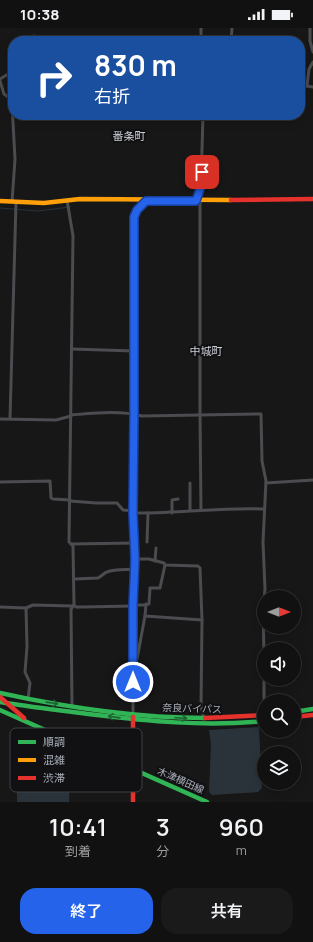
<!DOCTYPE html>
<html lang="ja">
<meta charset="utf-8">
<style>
:root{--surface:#111;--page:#1a1a1a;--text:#f1f3f6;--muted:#9c9d9f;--line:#303131;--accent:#2563eb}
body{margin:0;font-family:Manrope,"Noto Sans JP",sans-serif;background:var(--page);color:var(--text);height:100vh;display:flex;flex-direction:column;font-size:15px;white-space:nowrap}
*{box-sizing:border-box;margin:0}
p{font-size:13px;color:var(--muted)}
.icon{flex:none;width:22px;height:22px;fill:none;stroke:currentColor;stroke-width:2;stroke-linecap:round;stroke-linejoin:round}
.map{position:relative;height:774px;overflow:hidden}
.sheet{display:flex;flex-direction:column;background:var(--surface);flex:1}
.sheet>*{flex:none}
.guide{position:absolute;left:8px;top:8px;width:297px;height:84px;border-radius:16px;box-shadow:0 2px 10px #0003,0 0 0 1px var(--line);background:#1a4fa0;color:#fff;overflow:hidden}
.needle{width:26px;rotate:90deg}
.controls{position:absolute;left:257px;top:562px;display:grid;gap:8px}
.controls a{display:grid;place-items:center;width:44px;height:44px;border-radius:50%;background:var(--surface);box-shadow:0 2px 10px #0003,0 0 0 1px var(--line);font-size:20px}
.pin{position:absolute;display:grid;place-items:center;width:34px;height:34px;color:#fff;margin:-17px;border-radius:8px;box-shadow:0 2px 6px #0006}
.me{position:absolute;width:44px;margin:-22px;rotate:0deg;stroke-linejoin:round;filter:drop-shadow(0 0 3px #0008)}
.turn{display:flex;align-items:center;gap:14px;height:84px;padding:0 20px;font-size:18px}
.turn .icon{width:52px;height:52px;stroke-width:2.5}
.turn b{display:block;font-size:28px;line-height:34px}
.eta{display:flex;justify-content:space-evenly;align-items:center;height:68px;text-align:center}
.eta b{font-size:24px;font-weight:600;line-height:28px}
.button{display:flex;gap:8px;margin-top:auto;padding:8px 20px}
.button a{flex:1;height:46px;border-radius:16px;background:var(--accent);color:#fff;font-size:16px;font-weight:600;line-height:46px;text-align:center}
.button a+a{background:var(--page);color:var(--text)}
.status{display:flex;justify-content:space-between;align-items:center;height:28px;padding:0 20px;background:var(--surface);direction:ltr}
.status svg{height:11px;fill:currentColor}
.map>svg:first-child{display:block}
.water{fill:#2a333a}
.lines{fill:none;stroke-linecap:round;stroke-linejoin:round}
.stream{stroke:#2a333a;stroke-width:1}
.street{stroke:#4b4c50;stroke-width:3}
.fast{stroke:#30b455;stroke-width:4.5}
.slow{stroke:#ff9f0a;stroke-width:4.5}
.jam{stroke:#e5322d;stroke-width:4.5}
.oneway{stroke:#206234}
.route-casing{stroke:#184099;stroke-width:10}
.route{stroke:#2563eb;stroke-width:7}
.labels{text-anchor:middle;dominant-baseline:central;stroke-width:4;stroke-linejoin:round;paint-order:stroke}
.street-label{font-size:10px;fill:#a8aeb9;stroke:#111113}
.neighbourhood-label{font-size:11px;fill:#c9cdd4;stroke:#111113}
.key{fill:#111113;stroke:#3e4045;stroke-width:1}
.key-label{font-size:11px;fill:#a8aeb9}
</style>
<div class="status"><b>10:38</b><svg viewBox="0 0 49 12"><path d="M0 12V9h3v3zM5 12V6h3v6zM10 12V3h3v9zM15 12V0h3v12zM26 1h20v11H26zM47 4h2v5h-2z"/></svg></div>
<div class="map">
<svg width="313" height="774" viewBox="0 0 313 774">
<rect width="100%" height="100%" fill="#171717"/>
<g class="water">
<path d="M259,699L262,760L258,764L212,767L209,764L211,716L209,702Z"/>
<path d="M67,751L70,753L69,774H17V762L20,753Z"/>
</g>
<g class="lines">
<path class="stream" d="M0,180L38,183L70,179"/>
<g class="street">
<path d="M201,0V13"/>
<path d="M310,0V13L313,24"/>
<path d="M33,13L34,8"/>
<path d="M231,13L232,0"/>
<path d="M0,51L13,43"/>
<path d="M0,53L4,66L8,69L12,76L15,131L12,174"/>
<path d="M300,57L313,59"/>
<path d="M307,58L309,41L313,34"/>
<path d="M67,172L73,208L69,514L73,518L74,577L71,581L72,678"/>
<path d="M196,173L201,157L203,87"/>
<path d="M200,173V386L201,482"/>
<path d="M72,321L134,323"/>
<path d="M71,387C95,385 119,382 142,388L261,386L262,433L266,453L263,514L265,561L263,582L264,627"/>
<path d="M0,391L56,392L71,388"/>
<path d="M10,391L16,174"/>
<path d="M0,454L50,453L51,470L53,471L70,472"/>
<path d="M266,455L313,452"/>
<path d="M70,473L96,475H117L123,482L134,483"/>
<path d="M190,482V455"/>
<path d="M133,485C177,486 221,479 264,481"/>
<path d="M172,485V472L178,471"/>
<path d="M147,514L148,485"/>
<path d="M71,516L135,515"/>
<path d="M135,531H149L164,535L165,537L198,538L200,540L202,592L201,678L204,691"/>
<path d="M155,533L156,520"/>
<path d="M74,551L98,550C102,548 104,545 107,544C115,541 127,542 135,541"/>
<path d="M74,577L76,579H82L133,578"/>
<path d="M134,577H144L149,576L150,560H160L165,537"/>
<path d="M0,579L26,580L33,577L72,578"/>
<path d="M26,580L27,619L25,644L30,655L28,671"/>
<path d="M145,588L202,592"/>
<path d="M133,637L137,631L145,588L146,576"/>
<path d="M264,673V651"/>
<path d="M133,685V578L135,531L134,448"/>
</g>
<g class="fast">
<path d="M134,247V189L137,182L146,173"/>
<path d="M0,665C64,679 139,690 205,690"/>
<path d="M0,674C29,679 58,682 88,686C147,693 204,699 264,693"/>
<path d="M0,682L207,774"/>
<path d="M294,684L313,681"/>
</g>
<g class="slow">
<path d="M0,173L44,175L80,171L231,172"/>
<path d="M134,247V448"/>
</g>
<g class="jam">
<path d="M231,172L313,171"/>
<path d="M0,669L24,690"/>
<path d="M133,689V774"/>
<path d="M294,689L313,687"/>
<path d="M205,690L264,687"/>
</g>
</g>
<defs><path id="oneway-shaft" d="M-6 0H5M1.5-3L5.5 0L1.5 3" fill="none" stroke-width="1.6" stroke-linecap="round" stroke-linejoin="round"/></defs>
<g class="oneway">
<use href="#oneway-shaft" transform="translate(52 675) rotate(8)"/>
<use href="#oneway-shaft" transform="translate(114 689) rotate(-172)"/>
<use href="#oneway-shaft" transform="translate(181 690) rotate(3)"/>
</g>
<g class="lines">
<defs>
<path id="route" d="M133,654V578L135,531L133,485L134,386V189L137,182L146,173H196L200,161L202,144"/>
</defs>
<use href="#route" class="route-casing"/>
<use href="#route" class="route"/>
</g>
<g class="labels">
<g class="street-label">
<text transform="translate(192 680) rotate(2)">奈良バイパス</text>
<text transform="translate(181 752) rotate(24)">木津横田線</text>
</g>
<g class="neighbourhood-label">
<text x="129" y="107">番条町</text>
<text x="206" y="322">中城町</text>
</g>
</g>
<rect x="10" y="700" width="132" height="64" rx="6" class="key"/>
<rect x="18" y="712" width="18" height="4" fill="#30b455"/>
<rect x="18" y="730" width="18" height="4" fill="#ff9f0a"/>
<rect x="18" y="748" width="18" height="4" fill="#e5322d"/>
<g class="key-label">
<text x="43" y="718">順調</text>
<text x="43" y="736">混雑</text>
<text x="43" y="754">渋滞</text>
</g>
</svg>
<div class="controls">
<a><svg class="needle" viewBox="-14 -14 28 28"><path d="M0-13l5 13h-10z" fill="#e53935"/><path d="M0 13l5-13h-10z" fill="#9c9d9f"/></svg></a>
<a><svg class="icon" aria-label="sound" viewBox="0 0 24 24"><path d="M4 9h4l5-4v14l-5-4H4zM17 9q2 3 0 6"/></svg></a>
<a><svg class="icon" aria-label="search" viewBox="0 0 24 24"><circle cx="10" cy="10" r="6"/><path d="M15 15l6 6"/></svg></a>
<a><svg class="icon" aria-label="layers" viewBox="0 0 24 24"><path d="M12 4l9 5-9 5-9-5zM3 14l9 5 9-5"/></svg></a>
</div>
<div class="pin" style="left:202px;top:144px;background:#d93025"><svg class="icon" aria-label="arrive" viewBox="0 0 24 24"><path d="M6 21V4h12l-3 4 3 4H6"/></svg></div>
<svg class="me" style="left:133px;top:654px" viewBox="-20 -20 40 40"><circle r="17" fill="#2563eb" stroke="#fff" stroke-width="3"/><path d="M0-11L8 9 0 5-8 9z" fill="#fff"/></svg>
<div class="guide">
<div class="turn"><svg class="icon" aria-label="right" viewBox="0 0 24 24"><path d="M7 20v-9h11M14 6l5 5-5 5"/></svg><div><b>830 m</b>右折</div></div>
</div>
</div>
<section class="sheet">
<div class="eta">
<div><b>10:41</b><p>到着</p></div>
<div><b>3</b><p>分</p></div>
<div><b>960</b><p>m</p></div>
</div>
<div class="button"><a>終了</a><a>共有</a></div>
</section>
